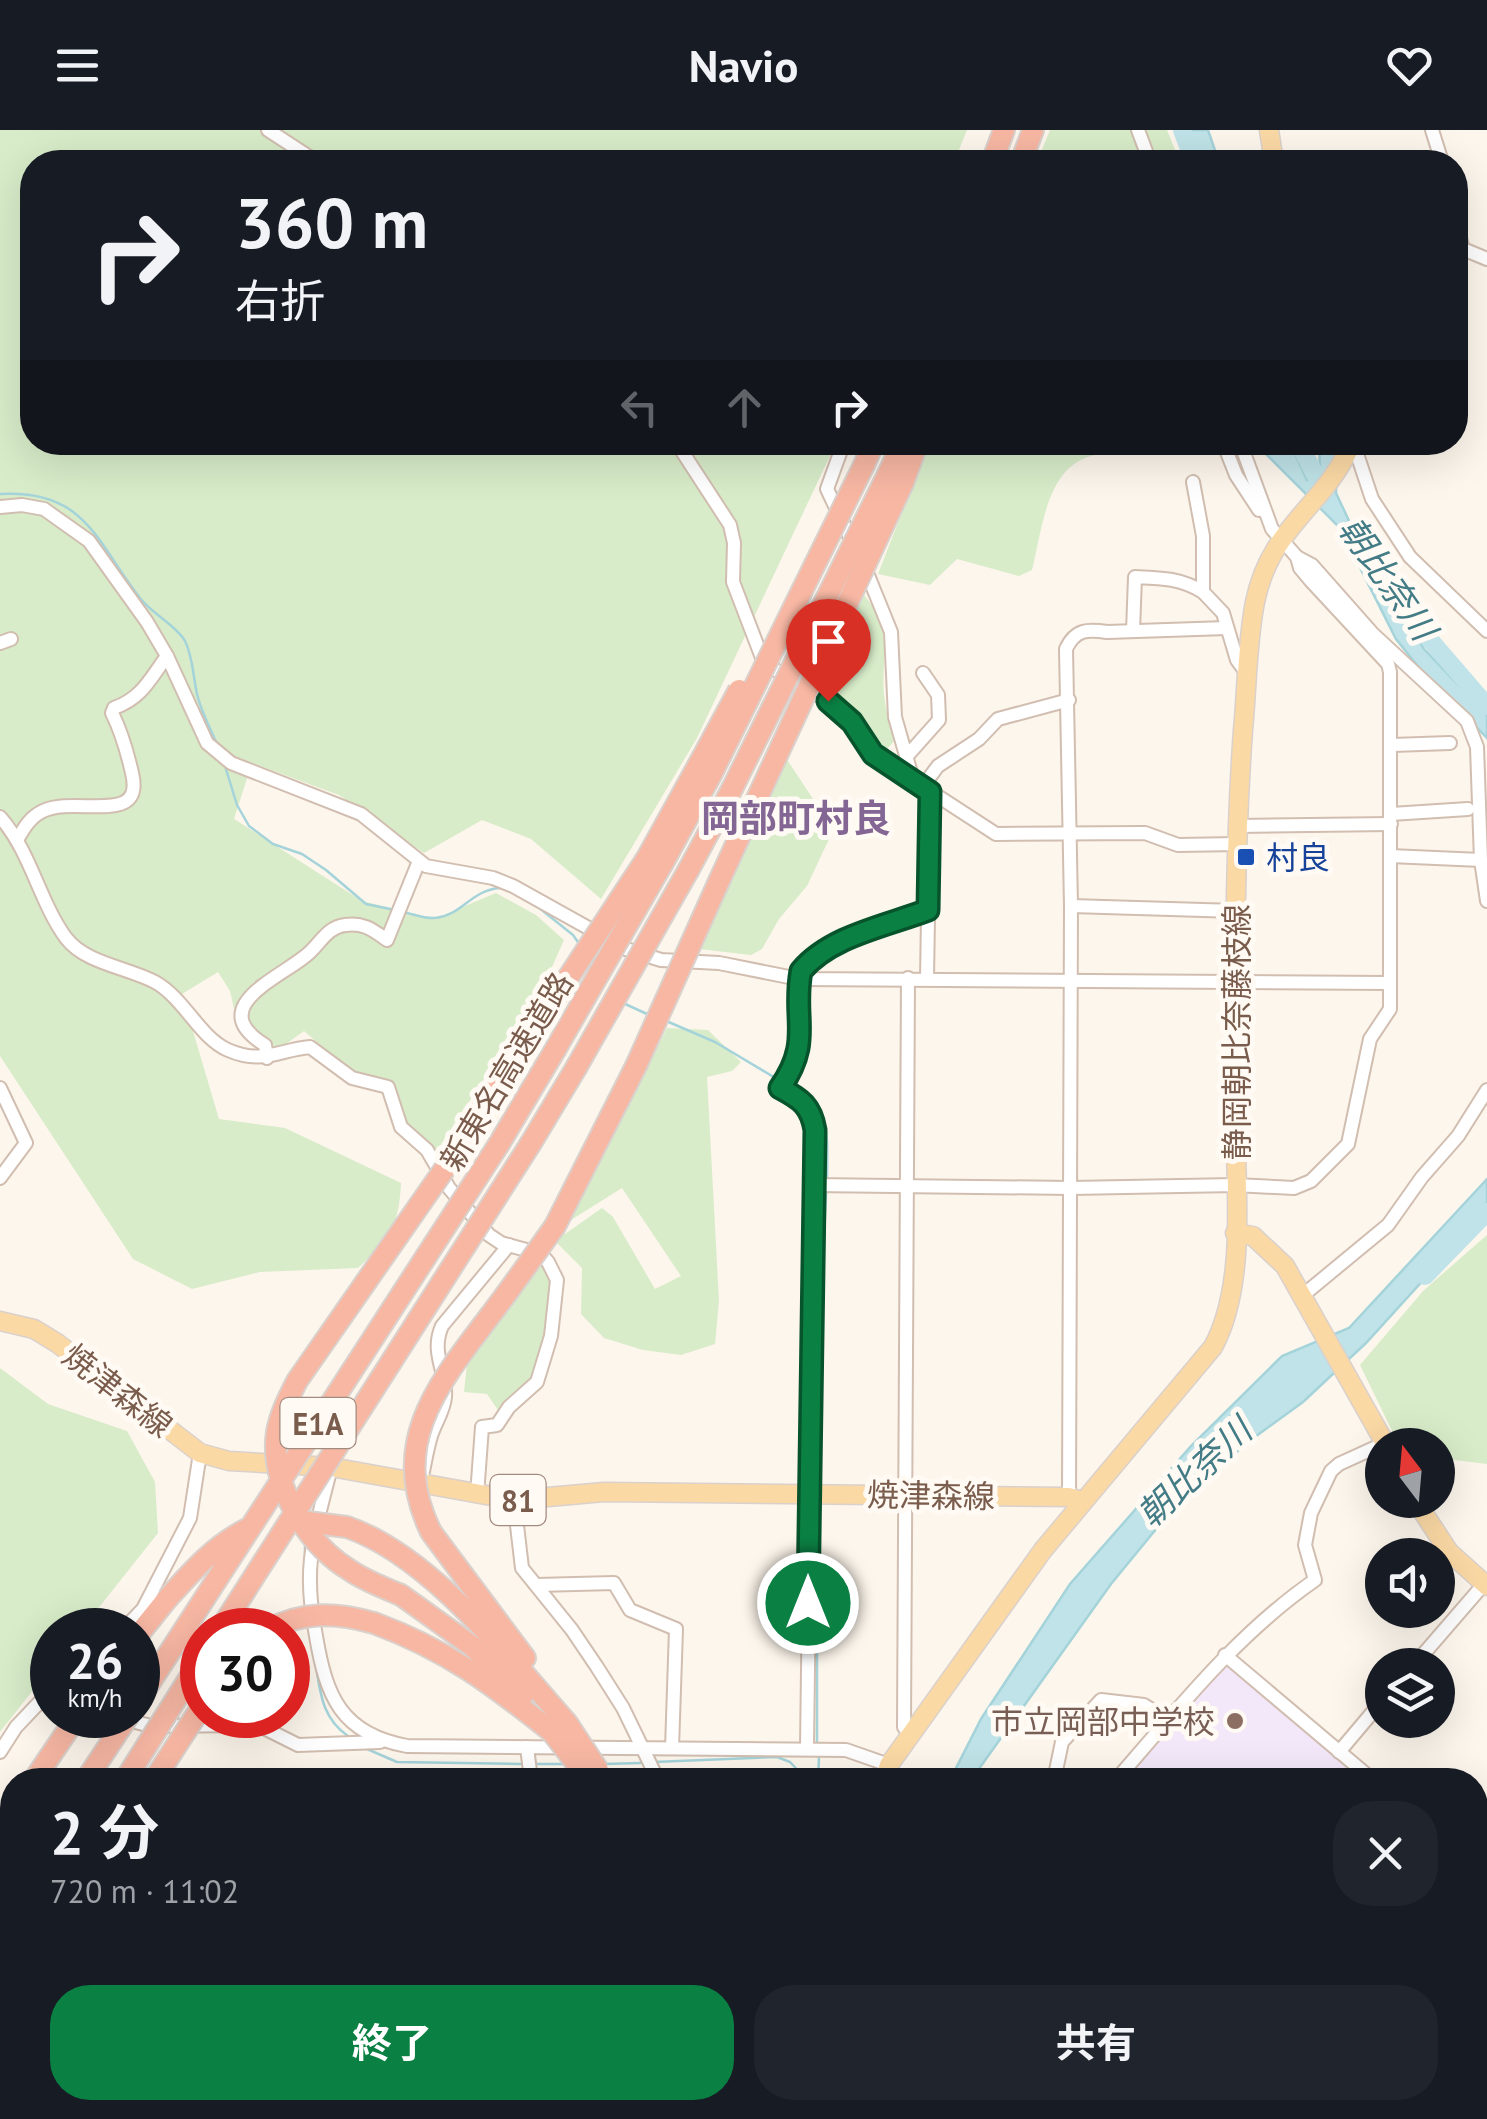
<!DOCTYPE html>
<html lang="ja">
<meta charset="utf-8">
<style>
:root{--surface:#171b24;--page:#20242c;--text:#f1f3f6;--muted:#9ea1a6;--accent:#0b8043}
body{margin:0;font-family:"PT Sans","Noto Sans JP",sans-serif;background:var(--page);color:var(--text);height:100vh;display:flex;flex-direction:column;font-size:38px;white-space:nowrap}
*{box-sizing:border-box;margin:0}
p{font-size:32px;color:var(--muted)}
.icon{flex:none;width:55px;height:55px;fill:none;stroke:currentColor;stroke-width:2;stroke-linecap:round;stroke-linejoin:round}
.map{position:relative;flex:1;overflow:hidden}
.sheet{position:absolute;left:0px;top:1638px;width:1488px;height:352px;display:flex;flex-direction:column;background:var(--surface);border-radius:40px 40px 0 0;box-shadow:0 10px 40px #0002}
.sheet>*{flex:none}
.guide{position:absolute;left:20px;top:20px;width:1448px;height:305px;border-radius:40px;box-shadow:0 10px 40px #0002;background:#171b24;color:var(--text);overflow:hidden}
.needle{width:65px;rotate:344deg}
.tools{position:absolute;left:1365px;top:1298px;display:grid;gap:20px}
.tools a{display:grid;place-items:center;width:90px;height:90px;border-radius:50%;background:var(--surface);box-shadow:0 10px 40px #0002;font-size:50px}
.speed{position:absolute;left:30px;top:1478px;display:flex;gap:20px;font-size:50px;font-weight:700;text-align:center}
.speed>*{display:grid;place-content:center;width:130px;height:130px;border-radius:50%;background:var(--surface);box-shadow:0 10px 40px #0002;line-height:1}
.speed small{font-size:25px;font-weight:400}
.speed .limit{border:15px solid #d22;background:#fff;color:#111}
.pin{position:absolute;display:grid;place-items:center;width:85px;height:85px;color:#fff;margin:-102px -42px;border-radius:50% 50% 50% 0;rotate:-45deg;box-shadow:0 0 10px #0007}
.pin .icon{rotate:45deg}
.me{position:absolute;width:110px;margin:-55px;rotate:0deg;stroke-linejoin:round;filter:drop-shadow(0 0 8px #0008)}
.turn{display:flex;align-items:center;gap:35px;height:210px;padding:0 50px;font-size:45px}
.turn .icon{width:130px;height:130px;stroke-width:2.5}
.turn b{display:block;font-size:70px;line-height:85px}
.lanes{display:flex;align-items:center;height:95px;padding:0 50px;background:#0003;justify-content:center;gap:50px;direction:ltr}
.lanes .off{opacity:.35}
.round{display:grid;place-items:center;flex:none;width:105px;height:105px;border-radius:40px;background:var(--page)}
.headline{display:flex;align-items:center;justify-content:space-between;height:170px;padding:0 50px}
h1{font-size:60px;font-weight:700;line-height:75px}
.action{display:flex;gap:20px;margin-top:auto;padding:20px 50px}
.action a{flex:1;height:115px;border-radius:40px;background:var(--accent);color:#fff;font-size:40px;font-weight:700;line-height:115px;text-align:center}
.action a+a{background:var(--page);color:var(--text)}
header{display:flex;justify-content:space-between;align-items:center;height:130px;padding:0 50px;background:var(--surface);font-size:45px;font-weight:700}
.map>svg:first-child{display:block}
.education{fill:#f3e8fa}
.green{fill:#d8ecc9}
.water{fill:#bfe3e8;stroke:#a5d3da;stroke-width:2.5}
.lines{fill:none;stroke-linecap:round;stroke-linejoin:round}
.stream{stroke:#a5d3da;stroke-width:2.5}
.river{stroke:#bfe3e8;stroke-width:18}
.minor-casing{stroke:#d1beb0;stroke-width:16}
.major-casing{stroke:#dad1cd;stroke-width:21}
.highway-casing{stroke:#dad1cd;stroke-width:24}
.minor{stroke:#fff;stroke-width:12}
.major{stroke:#fbd9a5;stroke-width:18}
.highway{stroke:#f7b7a3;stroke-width:20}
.highway-bridge-casing{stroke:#dad1cd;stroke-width:24;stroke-linecap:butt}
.highway-bridge{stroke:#f7b7a3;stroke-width:20}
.route-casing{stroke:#07532c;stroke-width:25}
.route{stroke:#0b8043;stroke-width:18}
.transit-dot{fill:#1a4fb4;stroke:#fffaf3;stroke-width:4}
.education-dot{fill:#8d6e63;stroke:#fffaf3;stroke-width:4}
.labels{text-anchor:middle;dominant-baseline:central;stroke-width:10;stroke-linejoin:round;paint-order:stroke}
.shield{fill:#fffaf3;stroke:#a28b7f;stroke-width:2.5}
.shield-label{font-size:30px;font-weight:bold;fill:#7a5c4d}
.transit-label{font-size:32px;fill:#164399;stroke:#fffaf3;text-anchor:start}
.street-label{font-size:32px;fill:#7a5c4d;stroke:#fffaf3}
.education-label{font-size:32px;fill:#785e54;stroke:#fffaf3;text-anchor:end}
.water-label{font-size:35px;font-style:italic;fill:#437c86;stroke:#fffaf3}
.quarter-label{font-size:38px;font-weight:bold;fill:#846695;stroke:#fffaf3}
</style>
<header><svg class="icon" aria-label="menu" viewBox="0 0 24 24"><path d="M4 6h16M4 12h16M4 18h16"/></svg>Navio<svg class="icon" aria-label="heart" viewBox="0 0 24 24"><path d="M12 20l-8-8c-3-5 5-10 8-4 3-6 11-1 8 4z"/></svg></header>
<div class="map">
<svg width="1487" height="1989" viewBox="0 0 1487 1989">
<rect width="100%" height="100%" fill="#fdf6ec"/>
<path class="education" d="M1224,1533H1228L1363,1650H1123Z"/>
<g class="green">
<path d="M0,0H967L954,32H32V312L836,313L697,608L601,769L531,709L482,690L424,723L339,665L252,633L234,689L362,771L434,789L496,763L536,785L564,810L540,864L436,1022L405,996L391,956L348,939L304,901L279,919L238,896L230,861L218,842L182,864L219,989L285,998L401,1053C399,1097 389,1109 358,1138L260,1142L192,1159L133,1129L0,926Z"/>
<path d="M1050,0H1131L1143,32H1037Z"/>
<path d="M1143,0H1167L1180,32H1155Z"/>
<path d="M929,313H1148L1139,322C1124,323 1106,322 1091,326C1046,338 1042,401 1032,440L1019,446L957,429L930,455L878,444Z"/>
<path d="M864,465C897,505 879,527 885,571C886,584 892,597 895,610L882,625L850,577L821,560Z"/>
<path d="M786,628L815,672L819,690L829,709L807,756L779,789L762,819L751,825L699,819Z"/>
<path d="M667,898L708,900L741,932L732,941L707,947L719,1171L715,1214L681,1225L643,1220L604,1208L581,1184L582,1138L555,1111L602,1078L613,1087L655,1159L681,1146L622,1058L563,1095L606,1020Z"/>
<path d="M1487,1105V1334L1438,1328V1315H1399L1360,1235L1424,1160Z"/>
<path d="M540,1127L553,1154L547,1210L531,1257L500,1283L487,1264L464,1262L468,1225Z"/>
<path d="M0,1238L48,1274L127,1301L155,1352L158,1403L81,1500H52V1536L0,1602Z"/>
<path d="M1475,1841L1487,1852V1980L1479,1989H1320L1297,1978H1475Z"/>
<path d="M17,1978H572L576,1989H315L302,1979L264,1989H18Z"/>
</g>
<g class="water">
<path d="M1187,0H1208L1219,32H1195Z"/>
<path d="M1254,312L1290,313L1307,350L1320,340L1319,313H1337L1336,363L1365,425L1424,519L1487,585V608L1425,545L1396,509L1340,398Z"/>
<path d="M1487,1049V1080L1366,1213L1303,1272L1248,1312L1175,1376L1111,1454L971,1650H950L981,1589L1070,1454L1191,1316L1282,1226L1349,1198Z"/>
<path d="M1094,1978H1168L1212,1989H1127Z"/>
</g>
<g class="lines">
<g class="stream">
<path d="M0,364C86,359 96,412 140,468C152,484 176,495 185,511C193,527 193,546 197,564C201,582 210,597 217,614"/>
<path d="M225,636L237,675L249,696L273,714L302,724L326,740L366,774L395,780"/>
<path d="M538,777L573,805L580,815"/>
<path d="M403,782C413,784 425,789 435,788C461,786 471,760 500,758"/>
<path d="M623,873L647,884"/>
<path d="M664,890L715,912L777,949"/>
<path d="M788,956C833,982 827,1002 827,1050"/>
<path d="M818,1240L826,1063"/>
<path d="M817,1355V1293"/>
<path d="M817,1373V1615"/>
<path d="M305,1433V1411"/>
<path d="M315,1530C320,1560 321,1588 348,1606"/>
<path d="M367,1619L397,1632L521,1634"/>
<path d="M654,1632L777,1627L790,1632L807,1650"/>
<path d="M534,1634H566"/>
<path d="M604,1634L641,1633"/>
<path d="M818,1650L819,1627"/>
<path d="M984,1978L993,1989"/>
</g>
<g class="river">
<path d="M1182,0L1194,32"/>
<path d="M1298,312L1326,365"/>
<path d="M1354,408L1394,468L1487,576"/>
<path d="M1425,1146L1487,1082"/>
</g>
<defs>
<g id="minor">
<path d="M268,0L317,32"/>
<path d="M1138,0L1150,32"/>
<path d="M1432,0L1442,32"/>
<path d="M1455,90L1463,119L1487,129"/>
<path d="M676,312L730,395L734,413L733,452L764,533L841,579L873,624L996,704L1145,703L1178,715L1238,714"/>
<path d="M844,312L827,359L854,416"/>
<path d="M1223,312L1236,345L1259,380"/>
<path d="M1240,312L1272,399L1297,427L1312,435L1373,504L1467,591L1477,617L1481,730L1487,771"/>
<path d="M1353,312L1372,369L1410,427L1487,501"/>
<path d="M1193,352L1203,406V462L1223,483L1237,530L1248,545"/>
<path d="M0,377L22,375L44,379L89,411L147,492L167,526L207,613L231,633L361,684L426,736L493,748L513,756L626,819L661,830L719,833L799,849L1389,853"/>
<path d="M863,433L891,502L895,587L913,650"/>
<path d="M1133,501L1135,447C1161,448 1180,448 1203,462"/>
<path d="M0,513L11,509"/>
<path d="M1392,615L1450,613"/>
<path d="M907,626L939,590L938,565L923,543"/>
<path d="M923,656L938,636L979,609L998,589L1069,570"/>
<path d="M1391,684L1468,679"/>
<path d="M0,687C31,722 39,771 66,808C86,834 127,837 155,852C184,868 200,908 228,920C262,935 278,920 310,917L352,948L388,957L401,997L427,1020L449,1058L489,1105L501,1113L541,1124L548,1132L557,1150L551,1206L537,1252L509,1277L497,1295L482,1297L477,1365"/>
<path d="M1238,696L1391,694"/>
<path d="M17,710C24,698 30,687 43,681C76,665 145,697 132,643C127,621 122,603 112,583L114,578C142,568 150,549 167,526"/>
<path d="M1390,726L1481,730"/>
<path d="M1071,776L1236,781"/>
<path d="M908,848L904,1597L911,1606"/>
<path d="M927,849L930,662"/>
<path d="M267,928L265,915C202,876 283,847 309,823C321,812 328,797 345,795C363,792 373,800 387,810L419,731"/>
<path d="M0,958L26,1013L0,1048"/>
<path d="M812,1055L1071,1058L1235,1055L1294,1058L1311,1051L1348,1014L1370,909L1390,879V542L1388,534L1310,450L1300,438L1297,427"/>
<path d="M1302,1166L1388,1095L1422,1047L1458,1006L1487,960"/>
<path d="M331,1337C324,1367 314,1398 311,1429C308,1455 311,1480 316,1506C326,1566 341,1604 407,1616L846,1620L889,1635"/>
<path d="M422,1346C425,1333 427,1319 431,1306C435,1293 444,1281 445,1267C447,1241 430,1223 442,1196L509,1115"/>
<path d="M1069,1367L1071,776L1066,519C1075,499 1088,499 1107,502L1227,498"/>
<path d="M514,1370L522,1438L572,1500L597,1537L623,1578L658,1650"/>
<path d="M537,1455L614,1453L630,1480L676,1499L672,1618"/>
<path d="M123,1500L143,1479L190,1388L200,1323"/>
<path d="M1225,1525L1373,1650"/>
<path d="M1414,1535L1484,1454"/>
<path d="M108,1585L151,1596L250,1595L266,1599L298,1615L380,1612"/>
<path d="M527,1617L531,1650"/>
<path d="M807,1617L815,1000L810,979L780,958C813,911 792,890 801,841C830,806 885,796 928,780"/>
<path d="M0,1622L16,1597L52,1559"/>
<path d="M1339,1622L1382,1571"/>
<path d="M1054,1650L1062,1612L1101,1570L1144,1575L1168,1590"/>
<path d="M1116,1650C1178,1579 1237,1504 1315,1450L1305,1415L1311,1383L1331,1341L1339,1334L1385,1313"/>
<path d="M1475,1709L1487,1696"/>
<path d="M1475,1736L1487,1746"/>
<path d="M952,1978L961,1989"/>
</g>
<g id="major">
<path d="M1269,0L1274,32"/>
<path d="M1235,1103L1253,1106L1285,1136L1386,1315"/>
<path d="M0,1191L34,1199L57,1213L200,1323L229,1331L331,1337L514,1370L604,1362L1069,1367L1082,1371"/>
<path d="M1415,1370L1449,1422L1487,1456"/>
<path d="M884,1650L889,1635L1043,1420L1213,1217C1248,1153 1235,1052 1235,979C1235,853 1234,726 1243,600C1247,558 1247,513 1255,472C1271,394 1326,376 1352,312"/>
<path d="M850,1989V1978"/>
</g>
<g id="highway">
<path d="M992,32L1004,0"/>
<path d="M1021,32L1033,0"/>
<path d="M864,335L874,312"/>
<path d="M888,344L903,312"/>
<path d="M903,353L918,312"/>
<path d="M647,728L700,632"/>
<path d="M664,731L711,645"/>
<path d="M689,739L732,659"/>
<path d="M720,749L755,673"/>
<path d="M531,1013L576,938"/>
<path d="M499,1014L555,920"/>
<path d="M448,1034L508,939"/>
<path d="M555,1096L636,936"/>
<path d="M347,1397C431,1426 509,1528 567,1593"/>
<path d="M431,1402L525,1528"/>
<path d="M401,1465L472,1516L523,1565"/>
<path d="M374,1493C447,1520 492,1554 552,1602"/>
<path d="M138,1505L168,1468"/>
<path d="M34,1650L78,1585"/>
<path d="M0,1712L12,1689"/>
<path d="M0,1783L12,1764"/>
<path d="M0,1846L12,1826"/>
<path d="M0,1890L12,1870"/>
<path d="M720,1978L724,1989"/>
<path d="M736,1978L738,1989"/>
<path d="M750,1978L755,1989"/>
</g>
</defs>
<use href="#minor" class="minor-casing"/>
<use href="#major" class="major-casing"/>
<use href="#highway" class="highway-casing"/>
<use href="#minor" class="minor"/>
<use href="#major" class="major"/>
<use href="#highway" class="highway"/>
<defs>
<g id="highway-bridge">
<path d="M700,632L739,560"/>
<path d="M711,645L864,335"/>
<path d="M732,659L888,344"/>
<path d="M755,673L903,353"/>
<path d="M555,920L664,731"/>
<path d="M636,936L720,749"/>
<path d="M576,938L689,739"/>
<path d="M508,939L647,728"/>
<path d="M292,1390L347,1397"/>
<path d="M431,1402C389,1316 435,1258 486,1191C510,1160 532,1128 555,1096"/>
<path d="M401,1465C384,1458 366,1451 351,1441C308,1415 269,1355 277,1302C280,1284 289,1267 297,1251L448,1034"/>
<path d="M168,1468C193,1440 215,1415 249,1398"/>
<path d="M220,1500L531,1013"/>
<path d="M268,1500C303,1481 336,1482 374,1493"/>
<path d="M138,1571L499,1014"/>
<path d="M567,1593L598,1640"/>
<path d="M552,1602L587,1647"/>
<path d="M86,1650L129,1585"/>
<path d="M125,1650L202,1528"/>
<path d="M154,1650L202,1576"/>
</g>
</defs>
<use href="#highway-bridge" class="highway-bridge-casing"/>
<use href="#highway-bridge" class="highway-bridge"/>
</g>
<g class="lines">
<defs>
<path id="route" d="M808,1473L815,1000C811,976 801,969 780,958C813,911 792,889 801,841C830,806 886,796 928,780L930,662L873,624L852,592L828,571"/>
</defs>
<use href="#route" class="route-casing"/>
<use href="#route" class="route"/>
</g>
<rect class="transit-dot" x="1236" y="717" width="20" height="20" rx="5"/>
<circle class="education-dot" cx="1235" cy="1591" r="10"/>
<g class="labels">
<g class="shield">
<rect x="280.5" y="1268" width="75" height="50" rx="8"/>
<rect x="490.5" y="1345" width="55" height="50" rx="8"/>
</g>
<g class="shield-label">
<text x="318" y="1293">E1A</text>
<text x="518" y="1370">81</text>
</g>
<g class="transit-label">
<text x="1266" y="727">村良</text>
</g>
<g class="street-label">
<text transform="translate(1236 902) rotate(-90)">静岡朝比奈藤枝線</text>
<text transform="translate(506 941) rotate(-59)">新東名高速道路</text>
<text transform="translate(118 1260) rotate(38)">焼津森線</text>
<text transform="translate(931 1365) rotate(1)">焼津森線</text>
</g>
<g class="education-label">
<text x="1215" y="1591">市立岡部中学校</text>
</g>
<g class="water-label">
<text transform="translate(1388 448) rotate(55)">朝比奈川</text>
<text transform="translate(1194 1342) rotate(-43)">朝比奈川</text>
</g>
<g class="quarter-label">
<text x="796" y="687">岡部町村良</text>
</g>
</g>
</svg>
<div class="tools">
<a><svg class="needle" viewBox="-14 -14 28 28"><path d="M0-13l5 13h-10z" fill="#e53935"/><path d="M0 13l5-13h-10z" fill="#9ea1a6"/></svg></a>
<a><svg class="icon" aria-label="sound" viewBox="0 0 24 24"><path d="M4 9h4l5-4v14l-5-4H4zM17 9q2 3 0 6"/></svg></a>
<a><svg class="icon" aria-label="layers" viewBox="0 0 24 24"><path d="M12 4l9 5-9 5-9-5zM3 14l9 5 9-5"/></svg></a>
</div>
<div class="speed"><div>26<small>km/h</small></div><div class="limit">30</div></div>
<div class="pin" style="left:828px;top:571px;background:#d93025"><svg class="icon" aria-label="arrive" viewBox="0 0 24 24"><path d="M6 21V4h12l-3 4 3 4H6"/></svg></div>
<svg class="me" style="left:808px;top:1473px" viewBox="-20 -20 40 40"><circle r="17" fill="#0b8043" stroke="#fff" stroke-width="3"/><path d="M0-11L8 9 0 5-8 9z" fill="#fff"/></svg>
<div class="guide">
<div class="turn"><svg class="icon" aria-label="right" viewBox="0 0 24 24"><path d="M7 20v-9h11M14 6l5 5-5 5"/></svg><div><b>360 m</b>右折</div></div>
<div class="lanes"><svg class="icon off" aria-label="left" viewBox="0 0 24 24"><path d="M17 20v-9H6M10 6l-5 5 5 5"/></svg><svg class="icon off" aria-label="ahead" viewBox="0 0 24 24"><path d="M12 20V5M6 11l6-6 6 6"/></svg><svg class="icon" aria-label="right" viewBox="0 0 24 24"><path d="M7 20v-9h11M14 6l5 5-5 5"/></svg></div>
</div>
<section class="sheet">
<div class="headline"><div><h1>2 分</h1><p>720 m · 11:02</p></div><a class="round"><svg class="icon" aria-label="close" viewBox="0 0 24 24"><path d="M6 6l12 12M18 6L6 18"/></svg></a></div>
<div class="action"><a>終了</a><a>共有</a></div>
</section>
</div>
